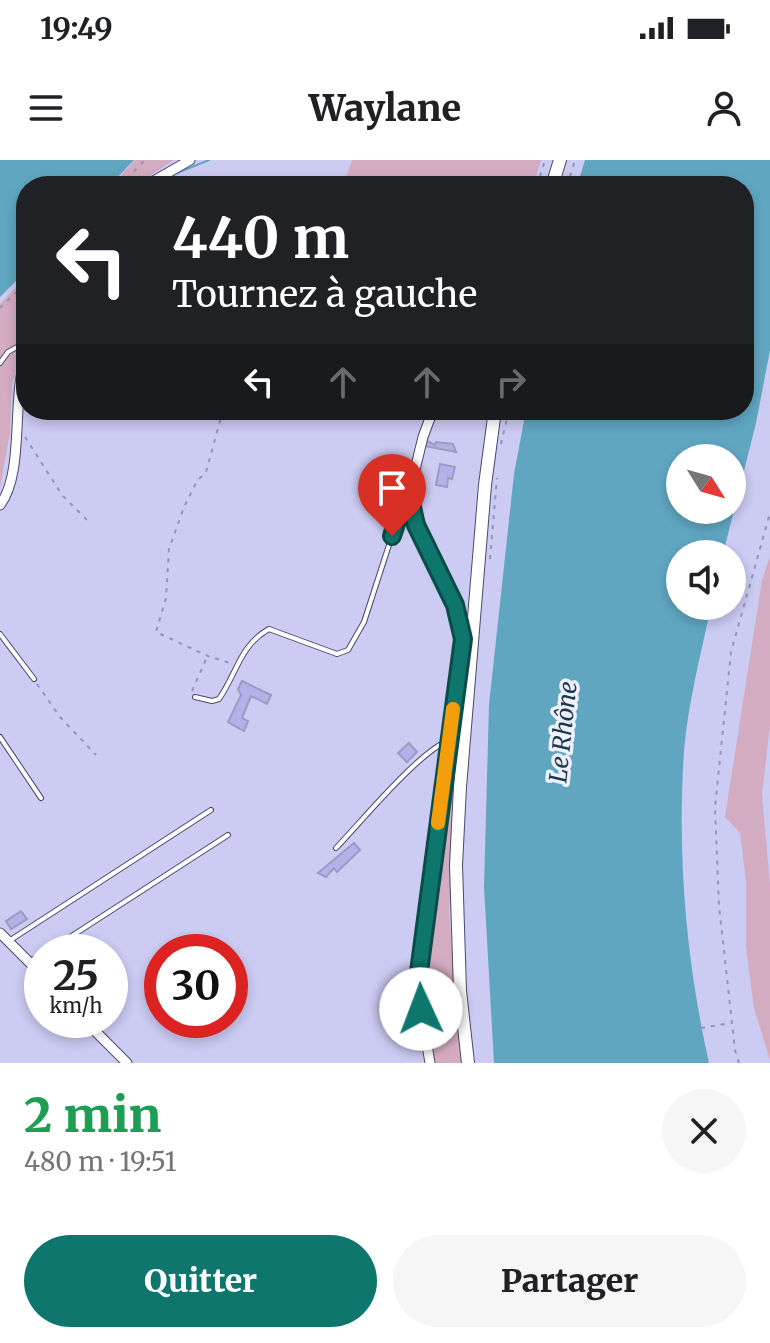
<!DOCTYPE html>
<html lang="fr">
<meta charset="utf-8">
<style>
:root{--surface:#fff;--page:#f6f6f6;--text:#202124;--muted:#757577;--accent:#0f766e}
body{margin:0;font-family:Merriweather,serif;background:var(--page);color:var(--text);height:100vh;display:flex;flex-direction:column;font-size:30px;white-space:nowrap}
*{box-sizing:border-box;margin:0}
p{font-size:26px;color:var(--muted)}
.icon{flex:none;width:44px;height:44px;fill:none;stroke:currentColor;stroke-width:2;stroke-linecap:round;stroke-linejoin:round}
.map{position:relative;height:903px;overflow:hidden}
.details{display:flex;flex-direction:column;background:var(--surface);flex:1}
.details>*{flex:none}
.top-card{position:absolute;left:16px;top:16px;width:738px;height:244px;border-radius:32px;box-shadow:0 4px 12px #0003;background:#202124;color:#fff;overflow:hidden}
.needle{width:52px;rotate:127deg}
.buttons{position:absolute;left:666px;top:284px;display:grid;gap:16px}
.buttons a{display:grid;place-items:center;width:80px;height:80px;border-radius:50%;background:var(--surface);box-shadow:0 4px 12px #0003;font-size:40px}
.speed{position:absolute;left:24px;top:774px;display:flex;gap:16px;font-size:40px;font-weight:700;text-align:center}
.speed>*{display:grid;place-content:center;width:104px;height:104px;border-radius:50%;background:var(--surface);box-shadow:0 4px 12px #0003;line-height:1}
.speed small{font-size:20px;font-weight:400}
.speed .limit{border:12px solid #d22;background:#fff;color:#111}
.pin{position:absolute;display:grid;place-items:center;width:68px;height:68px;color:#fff;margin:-82px -34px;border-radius:50% 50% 50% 0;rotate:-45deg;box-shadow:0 0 8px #0007}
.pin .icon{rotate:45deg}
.me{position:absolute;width:88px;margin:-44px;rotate:358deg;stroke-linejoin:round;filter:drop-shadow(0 0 6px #0008)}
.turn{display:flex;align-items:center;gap:28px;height:168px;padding:0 24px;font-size:36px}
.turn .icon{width:104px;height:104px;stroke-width:2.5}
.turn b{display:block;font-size:56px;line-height:68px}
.lanes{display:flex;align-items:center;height:76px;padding:0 24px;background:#0003;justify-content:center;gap:40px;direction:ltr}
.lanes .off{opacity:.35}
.round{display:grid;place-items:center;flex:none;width:84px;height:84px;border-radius:42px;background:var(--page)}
.head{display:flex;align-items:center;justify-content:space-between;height:136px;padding:0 24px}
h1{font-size:48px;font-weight:800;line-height:60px;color:#1e9e55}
.primary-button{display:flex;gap:16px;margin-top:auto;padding:16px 24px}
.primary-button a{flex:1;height:92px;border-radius:48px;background:var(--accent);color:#fff;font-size:32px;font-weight:800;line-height:92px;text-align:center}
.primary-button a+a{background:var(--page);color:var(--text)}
.status{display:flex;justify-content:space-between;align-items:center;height:56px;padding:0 40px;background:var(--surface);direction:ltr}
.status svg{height:22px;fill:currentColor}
header{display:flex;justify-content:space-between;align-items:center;height:104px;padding:0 24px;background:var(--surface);font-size:36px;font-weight:800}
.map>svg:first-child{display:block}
.green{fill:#d4acc2}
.water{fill:#60a6c1;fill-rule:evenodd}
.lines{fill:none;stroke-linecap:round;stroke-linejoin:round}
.stream{stroke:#60a6c1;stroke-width:2}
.building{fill:#b2b1ea;stroke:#9c9cc2;stroke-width:2}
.lane-casing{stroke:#4a496a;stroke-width:6}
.street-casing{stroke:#4a496a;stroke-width:11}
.secondary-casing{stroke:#4a496a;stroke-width:14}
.path{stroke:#9494b4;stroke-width:2;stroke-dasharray:4 6;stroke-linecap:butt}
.lane{stroke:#fff;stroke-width:4}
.street{stroke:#fff;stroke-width:9}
.secondary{stroke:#fff;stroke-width:12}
.route-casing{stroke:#0a4d48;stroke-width:20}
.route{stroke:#0f766e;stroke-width:14}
.slow{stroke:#f59e0b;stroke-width:14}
.labels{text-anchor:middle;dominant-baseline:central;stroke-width:7;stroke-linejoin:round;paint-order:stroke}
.water-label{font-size:24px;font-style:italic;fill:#183945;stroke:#eeefff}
</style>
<div class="status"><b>19:49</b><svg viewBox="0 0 49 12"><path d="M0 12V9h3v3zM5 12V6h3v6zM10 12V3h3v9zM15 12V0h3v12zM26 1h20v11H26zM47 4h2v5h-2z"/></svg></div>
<header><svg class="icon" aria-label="menu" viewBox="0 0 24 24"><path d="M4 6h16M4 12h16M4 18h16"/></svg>Waylane<svg class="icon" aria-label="person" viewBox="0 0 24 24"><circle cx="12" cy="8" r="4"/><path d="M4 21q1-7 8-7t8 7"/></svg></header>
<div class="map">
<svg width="770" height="903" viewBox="0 0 770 903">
<rect width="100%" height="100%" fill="#cbcbf3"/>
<g class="green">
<path d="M135,0H174L134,26H111Z"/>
<path d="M352,0H541L533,26H343Z"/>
<path d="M26,117V190L12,223L10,273L0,327V144Z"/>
<path d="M770,397V565L762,634L770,725V900L754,848L746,788V721L740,673L725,657L762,420Z"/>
<path d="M456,572L458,586L449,752L461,903H434L421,828L452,587Z"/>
</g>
<g class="water">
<path d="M0,0H134L109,26H26V111L0,137Z"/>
<path d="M585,0H770V190L756,263L723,394H680V446H711C701,494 688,543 684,591C677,696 686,800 709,903H494L484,727L489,545L514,314L526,250H744V26H577ZM680,298H732V350H680Z"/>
</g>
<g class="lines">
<path class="stream" d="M155,26L177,13L209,0"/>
</g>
<g class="building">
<path d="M427,281L435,285L436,282L453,284L456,292L425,286Z"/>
<path d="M440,304L455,307L452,319L448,318L447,327L436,325Z"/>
<path d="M242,521L271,535L267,544L251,536L242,558L248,561L244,571L228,562L241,535L238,529Z"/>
<path d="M409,583L417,592L407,602L398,593Z"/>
<path d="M354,683L360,690L337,712L334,708L326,717L318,713Z"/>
<path d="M21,751L27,759L11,769L6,761Z"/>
</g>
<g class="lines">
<defs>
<g id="lane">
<path d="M0,203L8,192L26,182"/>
<path d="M0,474L34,519"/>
<path d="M195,537L212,541L219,539C237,513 240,485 269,469L337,494L348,490L364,462L401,348L408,337"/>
<path d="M0,577L41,638"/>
<path d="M336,688C361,662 416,595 447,581"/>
<path d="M9,781L211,650"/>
<path d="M47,792L228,675"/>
<path d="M30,801L42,795"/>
</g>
<g id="street">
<path d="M145,26L190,0"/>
<path d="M0,345C25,312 11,238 26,196"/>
<path d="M0,773L42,815"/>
<path d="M84,860L127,903"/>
<path d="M430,903L421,849L419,812L463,479L455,445L416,365L409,334L423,277L433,250"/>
</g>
<g id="secondary">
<path d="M552,26L560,0"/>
<path d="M468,903L460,831L456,705L460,627L485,325L495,250"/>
</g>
</defs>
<use href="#lane" class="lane-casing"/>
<use href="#street" class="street-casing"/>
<use href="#secondary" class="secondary-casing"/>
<g class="path">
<path d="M120,26L145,0"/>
<path d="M537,26L545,0"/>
<path d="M567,26L575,0"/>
<path d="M0,148L26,123"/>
<path d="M23,178L26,152"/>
<path d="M223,250L206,312L197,321L184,347L169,389L166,438L156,472L208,496L233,504"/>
<path d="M25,277L62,335L89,362"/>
<path d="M501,284L509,250"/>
<path d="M490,399L497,318"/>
<path d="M37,524L60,557L96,595"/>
<path d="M192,531L207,497"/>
<path d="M701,868L731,863"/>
<path d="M739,903L735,890L719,746L715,647L731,492L770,353"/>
</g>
<use href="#lane" class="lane"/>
<use href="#street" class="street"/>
<use href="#secondary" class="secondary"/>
</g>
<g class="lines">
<defs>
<path id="route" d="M392,376L401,348L409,334L416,365L455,445L463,479L419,812L421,849"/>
</defs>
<use href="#route" class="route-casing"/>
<use href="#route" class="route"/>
<path class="slow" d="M438,663L453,549"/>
</g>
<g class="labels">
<g class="water-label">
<text transform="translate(563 572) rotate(-84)">Le Rhône</text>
</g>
</g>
</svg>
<div class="buttons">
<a><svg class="needle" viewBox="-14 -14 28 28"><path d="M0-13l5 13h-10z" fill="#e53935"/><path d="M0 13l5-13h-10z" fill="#757577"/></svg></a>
<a><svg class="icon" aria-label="sound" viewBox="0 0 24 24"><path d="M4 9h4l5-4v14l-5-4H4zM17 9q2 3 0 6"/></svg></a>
</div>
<div class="speed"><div>25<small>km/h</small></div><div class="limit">30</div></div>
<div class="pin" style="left:392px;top:376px;background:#d93025"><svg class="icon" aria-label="arrive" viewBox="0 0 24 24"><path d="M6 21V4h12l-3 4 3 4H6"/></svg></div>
<svg class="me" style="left:421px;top:849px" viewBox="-20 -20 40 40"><circle r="19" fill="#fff"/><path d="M0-13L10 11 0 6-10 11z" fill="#0f766e"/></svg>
<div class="top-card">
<div class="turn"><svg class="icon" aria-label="left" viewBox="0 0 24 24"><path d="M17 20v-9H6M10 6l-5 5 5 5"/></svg><div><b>440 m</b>Tournez à gauche</div></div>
<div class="lanes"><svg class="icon" aria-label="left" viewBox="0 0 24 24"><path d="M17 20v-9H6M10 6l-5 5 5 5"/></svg><svg class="icon off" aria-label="ahead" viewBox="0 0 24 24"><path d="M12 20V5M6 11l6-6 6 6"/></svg><svg class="icon off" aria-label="ahead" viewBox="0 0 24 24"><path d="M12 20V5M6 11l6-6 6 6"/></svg><svg class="icon off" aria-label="right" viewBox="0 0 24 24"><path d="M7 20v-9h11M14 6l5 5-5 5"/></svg></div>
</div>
</div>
<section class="details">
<div class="head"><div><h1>2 min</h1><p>480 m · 19:51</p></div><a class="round"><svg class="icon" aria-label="close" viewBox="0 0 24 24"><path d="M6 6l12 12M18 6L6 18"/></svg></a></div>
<div class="primary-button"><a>Quitter</a><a>Partager</a></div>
</section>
